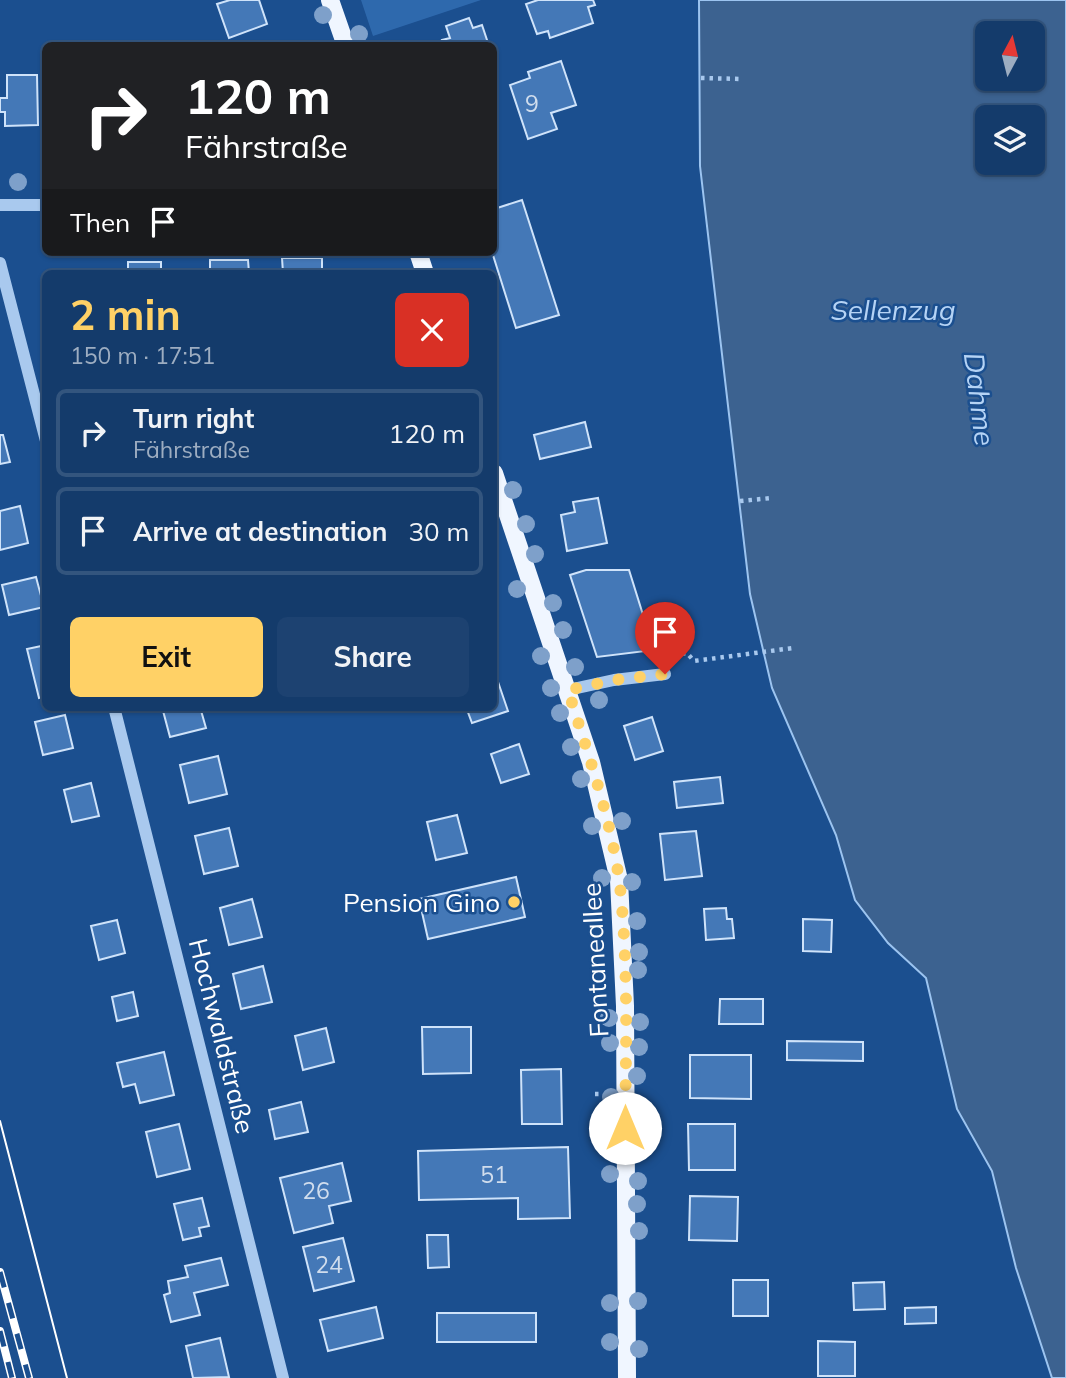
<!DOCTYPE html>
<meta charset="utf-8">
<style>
:root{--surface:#143b6b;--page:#1d4271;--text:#f1f3f6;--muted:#9dadc1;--line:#33557e;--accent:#ffd166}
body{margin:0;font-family:Mulish,sans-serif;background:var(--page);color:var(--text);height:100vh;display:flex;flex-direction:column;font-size:26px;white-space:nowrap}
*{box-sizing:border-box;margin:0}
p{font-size:23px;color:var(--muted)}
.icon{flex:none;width:38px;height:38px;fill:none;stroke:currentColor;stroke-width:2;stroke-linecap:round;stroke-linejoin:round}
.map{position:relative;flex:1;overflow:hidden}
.panel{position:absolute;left:42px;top:270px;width:455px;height:441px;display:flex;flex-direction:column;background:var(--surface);border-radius:10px;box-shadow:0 2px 5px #0004,0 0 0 2px var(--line)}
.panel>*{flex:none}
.top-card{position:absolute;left:42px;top:42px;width:455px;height:214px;border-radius:10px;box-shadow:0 2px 5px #0004,0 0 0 2px var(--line);background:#202124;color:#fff;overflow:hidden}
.needle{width:46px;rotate:7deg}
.controls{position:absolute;left:975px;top:21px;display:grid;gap:14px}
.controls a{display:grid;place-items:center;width:70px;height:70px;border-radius:10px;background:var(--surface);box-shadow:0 2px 5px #0004,0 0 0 2px var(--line);font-size:35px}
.pin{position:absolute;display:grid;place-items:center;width:60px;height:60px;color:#fff;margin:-72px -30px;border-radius:50% 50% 50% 0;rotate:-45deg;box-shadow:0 0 7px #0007}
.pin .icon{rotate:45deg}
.me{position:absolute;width:77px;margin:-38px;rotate:0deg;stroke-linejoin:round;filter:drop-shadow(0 0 5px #0008)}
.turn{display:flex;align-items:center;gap:24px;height:147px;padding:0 28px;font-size:32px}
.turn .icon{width:91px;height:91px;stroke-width:2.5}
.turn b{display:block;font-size:49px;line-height:60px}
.then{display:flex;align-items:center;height:66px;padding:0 28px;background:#0003;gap:14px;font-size:26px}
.round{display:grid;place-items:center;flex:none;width:74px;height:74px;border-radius:10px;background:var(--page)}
.summary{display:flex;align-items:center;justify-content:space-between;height:119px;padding:0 28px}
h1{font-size:42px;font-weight:700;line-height:52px;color:var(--accent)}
.primary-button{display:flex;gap:14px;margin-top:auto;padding:14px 28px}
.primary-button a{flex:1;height:80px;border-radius:10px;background:var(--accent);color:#111;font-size:28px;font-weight:700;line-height:80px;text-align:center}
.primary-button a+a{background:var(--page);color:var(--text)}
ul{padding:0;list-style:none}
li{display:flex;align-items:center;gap:21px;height:88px;margin:0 14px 10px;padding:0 14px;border:4px solid var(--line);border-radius:10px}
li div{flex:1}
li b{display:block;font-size:26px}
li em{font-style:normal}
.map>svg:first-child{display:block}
.green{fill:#2e69ad}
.water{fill:#3c6290;stroke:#9cc4f0;stroke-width:2;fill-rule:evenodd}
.building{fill:#4478b7;stroke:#cfe3fa;stroke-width:2}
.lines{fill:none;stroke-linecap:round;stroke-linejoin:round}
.path{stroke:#a9c9ee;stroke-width:4.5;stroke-dasharray:3.5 5;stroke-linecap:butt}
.minor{stroke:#a9c9ee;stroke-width:12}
.major{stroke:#f0f6ff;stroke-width:18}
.tram{stroke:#fff;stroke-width:2}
.rail-casing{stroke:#fff;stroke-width:8}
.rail{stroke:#1b4f8f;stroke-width:5;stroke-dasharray:16;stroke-linecap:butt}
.tree{fill:#7ea0ca}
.route{stroke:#ffd166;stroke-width:12;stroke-dasharray:0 21.6}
.poi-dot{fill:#ffd166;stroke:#1b4f8f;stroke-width:2.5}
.labels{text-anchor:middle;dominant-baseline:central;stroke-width:5;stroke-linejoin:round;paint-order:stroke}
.number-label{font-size:23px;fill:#d0dded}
.poi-label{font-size:26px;fill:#fff;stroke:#1b4f8f;text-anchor:end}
.street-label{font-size:26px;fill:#fff;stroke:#1b4f8f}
.water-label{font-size:28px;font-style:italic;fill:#b5d3f5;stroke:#1b4f8f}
</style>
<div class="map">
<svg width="1066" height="1378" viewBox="0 0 1066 1378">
<rect width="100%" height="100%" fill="#1b4f8f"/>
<path class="green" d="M361,0H481L373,36Z"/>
<path class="water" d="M699,0H1066V1378H1052L1016,1268L992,1171L957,1109L926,978L888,943L855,900L836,835L772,688L750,594L700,166ZM987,33H1032V79H987ZM987,117H1032V163H987Z"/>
<g class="building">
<path d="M230,0H259L267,24L229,38L217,4Z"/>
<path d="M538,0H593L595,5L588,7L593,23L550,38L548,31L537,34L526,4Z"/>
<path d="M469,18L473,28L482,25L489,46H444L442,40L450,38L446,26Z"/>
<path d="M561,61L576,105L551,113L557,129L528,139L510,85L530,78L528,72Z"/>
<path d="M7,75H37L38,125L5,126V112H0V98H7Z"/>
<path d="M522,200L559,315L516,328L492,252L494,209Z"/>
<path d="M282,258H322V273H283Z"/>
<path d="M210,260H248L249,273H210Z"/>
<rect x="128" y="262" width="33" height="11"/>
<path d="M585,422L591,447L540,459L534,435Z"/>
<path d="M0,435H3L10,462L0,464Z"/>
<path d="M598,498L607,543L567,551L561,515L575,512L573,502Z"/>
<path d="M20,506L28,543L0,550V511Z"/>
<path d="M586,570H629L654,650L597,657L570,575Z"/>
<path d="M36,577L44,607L9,615L2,585Z"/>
<path d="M46,645V696L39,698L27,649Z"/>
<path d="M496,676L508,711L472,723L466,707H494Z"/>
<path d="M162,707H200L206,728L170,737Z"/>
<path d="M65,715L73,748L43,755L35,722Z"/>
<path d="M652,717L663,751L635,760L624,726Z"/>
<path d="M519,744L529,774L501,783L491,754Z"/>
<path d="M218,756L227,794L189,803L180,765Z"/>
<path d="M720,777L723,803L677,808L674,782Z"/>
<path d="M91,783L99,816L72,822L64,790Z"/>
<path d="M457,815L467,853L436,860L427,822Z"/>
<path d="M229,828L238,866L204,874L195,836Z"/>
<path d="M696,831L702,876L665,880L660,834Z"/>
<path d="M516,877L525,917L428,939L419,899Z"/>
<path d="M252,899L262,937L229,945L220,908Z"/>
<path d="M726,908L727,919H732L734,938L706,940L704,909Z"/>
<path d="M803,919L832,920L831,952L803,951Z"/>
<path d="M117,920L125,953L99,960L91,926Z"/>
<path d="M263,966L272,1002L241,1009L233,974Z"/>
<path d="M133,992L138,1016L117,1021L112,997Z"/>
<path d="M720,999H763V1024H719Z"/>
<path d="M422,1027H471V1073L423,1074Z"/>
<path d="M326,1028L334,1062L303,1070L295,1036Z"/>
<path d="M787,1041L863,1042V1061L787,1060Z"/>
<path d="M164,1052L174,1095L140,1103L135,1084L123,1087L117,1063Z"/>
<path d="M690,1055H751V1099L690,1098Z"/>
<path d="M561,1069L562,1124H522L521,1070Z"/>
<path d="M301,1102L308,1132L275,1139L269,1110Z"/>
<path d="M179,1124L190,1169L157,1177L146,1132Z"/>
<path d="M688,1124H735V1170H689Z"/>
<path d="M568,1147L570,1218L518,1219V1198L419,1200L418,1151Z"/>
<path d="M342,1163L351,1201L329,1206L333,1223L294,1233L280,1178Z"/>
<path d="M690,1196L738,1197L737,1241L689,1240Z"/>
<path d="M202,1198L209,1226L199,1228L201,1236L183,1240L174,1204Z"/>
<path d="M427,1235H448L449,1267L428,1268Z"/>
<path d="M343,1238L354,1281L314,1291L303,1247Z"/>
<path d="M221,1258L228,1285L194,1293L200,1315L171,1322L164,1295L170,1293L168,1281L188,1277L185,1266Z"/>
<rect x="733" y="1280" width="35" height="36"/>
<path d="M884,1282L885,1309L854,1310L853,1283Z"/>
<path d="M376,1307L383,1338L328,1351L320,1320Z"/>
<path d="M936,1307V1323L905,1324V1308Z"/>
<rect x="437" y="1313" width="99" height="29"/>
<path d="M220,1338L229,1377L193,1378L186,1346Z"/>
<path d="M818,1341L855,1342V1376H818Z"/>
</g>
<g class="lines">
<g class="path">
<path d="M701,78L743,79"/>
<path d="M740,501L772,498"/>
<path d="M665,656L687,653L694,661L793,648"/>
<path d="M595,1094H601"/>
</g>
<g class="minor">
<path d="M0,205H46"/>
<path d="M0,263L46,441"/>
<path d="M568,690L614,680L665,674"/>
<path d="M114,707L283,1378"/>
</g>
<g class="major">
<path d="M330,0L346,46"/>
<path d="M418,252L425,273"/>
<path d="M494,473L591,762L619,880L625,1006L627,1378"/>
</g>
<path class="tram" d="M0,1121L67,1378"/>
<defs>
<g id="rail">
<path d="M0,1272L29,1378"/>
<path d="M0,1331L12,1378"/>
</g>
</defs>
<use href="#rail" class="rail-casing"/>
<use href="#rail" class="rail"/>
</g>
<g class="tree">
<circle cx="323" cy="15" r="9"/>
<circle cx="359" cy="34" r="9"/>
<circle cx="18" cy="182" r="9"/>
<circle cx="513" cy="490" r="9"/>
<circle cx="526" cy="524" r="9"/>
<circle cx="535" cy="554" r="9"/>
<circle cx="517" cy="589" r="9"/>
<circle cx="553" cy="603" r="9"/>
<circle cx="563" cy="630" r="9"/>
<circle cx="541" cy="656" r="9"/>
<circle cx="575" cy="667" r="9"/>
<circle cx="551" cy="688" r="9"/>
<circle cx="599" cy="700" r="9"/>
<circle cx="560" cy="713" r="9"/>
<circle cx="571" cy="747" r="9"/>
<circle cx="581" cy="779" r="9"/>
<circle cx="622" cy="821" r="9"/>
<circle cx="592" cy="826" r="9"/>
<circle cx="602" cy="878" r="9"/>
<circle cx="632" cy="882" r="9"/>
<circle cx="637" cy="921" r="9"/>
<circle cx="639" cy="952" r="9"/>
<circle cx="638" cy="970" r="9"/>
<circle cx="609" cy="1018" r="9"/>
<circle cx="640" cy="1022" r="9"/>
<circle cx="610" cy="1043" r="9"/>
<circle cx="639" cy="1047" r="9"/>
<circle cx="637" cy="1076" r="9"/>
<circle cx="611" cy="1097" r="9"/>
<circle cx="640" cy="1120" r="9"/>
<circle cx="610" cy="1124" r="9"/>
<circle cx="610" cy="1174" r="9"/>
<circle cx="638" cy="1181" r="9"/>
<circle cx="637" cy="1204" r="9"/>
<circle cx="639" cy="1231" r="9"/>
<circle cx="638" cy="1301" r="9"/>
<circle cx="610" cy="1303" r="9"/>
<circle cx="610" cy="1342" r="9"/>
<circle cx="639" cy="1349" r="9"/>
</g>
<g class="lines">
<path class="route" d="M625,1128C626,1055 628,981 622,908C617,834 590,761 568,690L614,680L665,674"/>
</g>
<circle class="poi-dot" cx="514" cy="902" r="7"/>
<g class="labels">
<g class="number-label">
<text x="532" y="103">9</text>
<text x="494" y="1174">51</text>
<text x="316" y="1190">26</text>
<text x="329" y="1264">24</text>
</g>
<g class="poi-label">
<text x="500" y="902">Pension Gino</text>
</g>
<g class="street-label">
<text transform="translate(595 960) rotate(-93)">Fontaneallee</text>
<text transform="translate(222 1036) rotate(76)">Hochwaldstraße</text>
</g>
<g class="water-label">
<text x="893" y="309">Sellenzug</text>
<text transform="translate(980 399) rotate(83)">Dahme</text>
</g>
</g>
</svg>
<div class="controls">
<a><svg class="needle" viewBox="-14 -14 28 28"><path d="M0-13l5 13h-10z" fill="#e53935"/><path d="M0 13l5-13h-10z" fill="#9dadc1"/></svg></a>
<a><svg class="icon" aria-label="layers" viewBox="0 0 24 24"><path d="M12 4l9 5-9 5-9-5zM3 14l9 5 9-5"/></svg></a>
</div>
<div class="pin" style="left:665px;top:674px;background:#d93025"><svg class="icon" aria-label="arrive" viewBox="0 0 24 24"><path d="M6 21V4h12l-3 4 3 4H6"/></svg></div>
<svg class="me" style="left:625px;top:1128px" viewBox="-20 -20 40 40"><circle r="19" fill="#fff"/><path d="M0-13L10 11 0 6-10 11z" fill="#ffd166"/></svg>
<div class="top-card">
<div class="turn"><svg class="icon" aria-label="right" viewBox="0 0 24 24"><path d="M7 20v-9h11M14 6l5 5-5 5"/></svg><div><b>120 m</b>Fährstraße</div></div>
<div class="then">Then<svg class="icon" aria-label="arrive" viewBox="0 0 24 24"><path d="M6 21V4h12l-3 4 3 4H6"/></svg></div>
</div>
<section class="panel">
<div class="summary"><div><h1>2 min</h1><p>150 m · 17:51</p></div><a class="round" style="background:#d93025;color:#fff"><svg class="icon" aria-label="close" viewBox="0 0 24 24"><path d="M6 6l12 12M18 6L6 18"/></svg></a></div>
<ul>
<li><svg class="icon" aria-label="right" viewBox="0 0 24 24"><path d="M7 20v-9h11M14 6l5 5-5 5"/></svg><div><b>Turn right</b><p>Fährstraße</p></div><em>120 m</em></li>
<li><svg class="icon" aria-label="arrive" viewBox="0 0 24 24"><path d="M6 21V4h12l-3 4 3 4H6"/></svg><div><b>Arrive at destination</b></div><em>30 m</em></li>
</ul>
<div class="primary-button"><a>Exit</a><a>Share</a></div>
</section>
</div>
